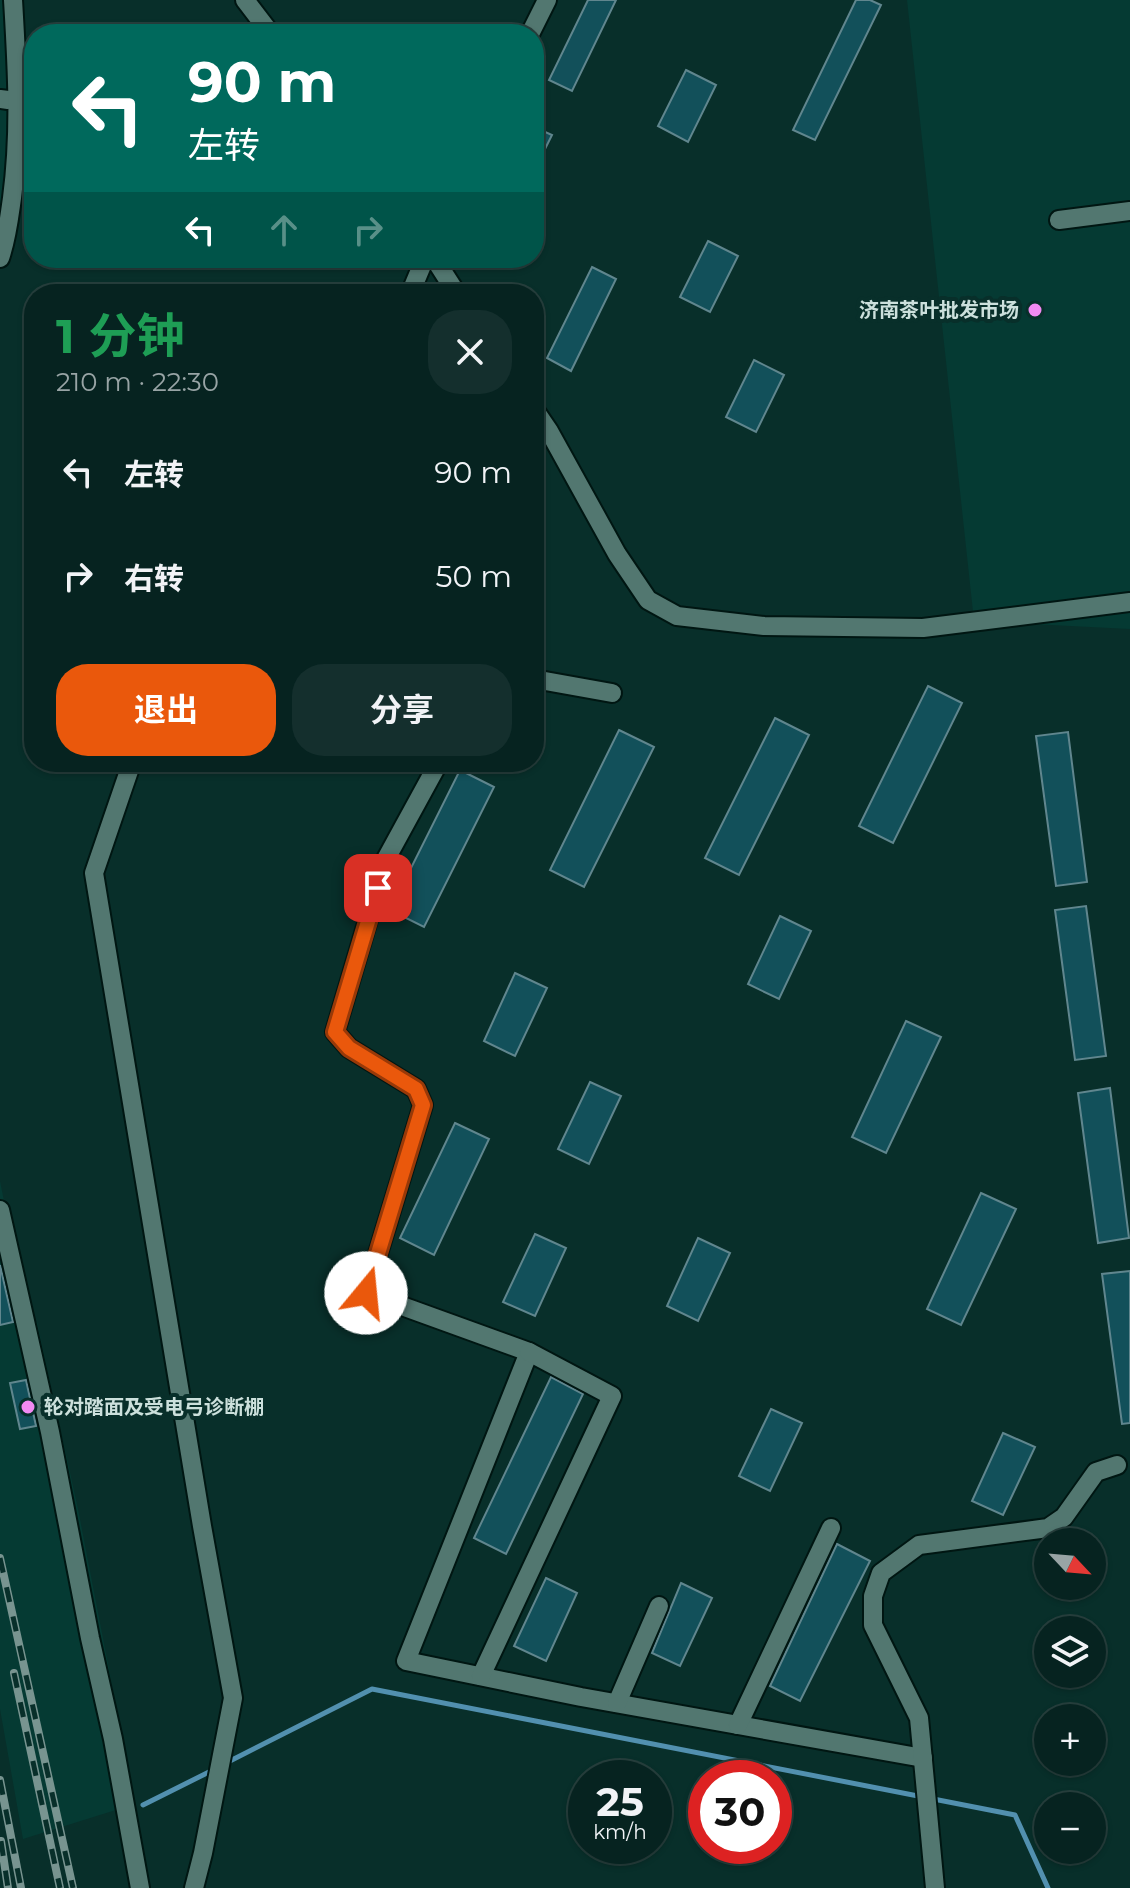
<!DOCTYPE html>
<html lang="zh">
<meta charset="utf-8">
<style>
:root{--surface:#062320;--page:#142f2d;--text:#f1f3f6;--muted:#98a4a5;--line:#27403e;--accent:#ea580c}
body{margin:0;font-family:Montserrat,"Noto Sans SC",sans-serif;background:var(--page);color:var(--text);height:100vh;display:flex;flex-direction:column;font-size:30px;white-space:nowrap}
*{box-sizing:border-box;margin:0}
p{font-size:26px;color:var(--muted)}
.icon{flex:none;width:44px;height:44px;fill:none;stroke:currentColor;stroke-width:2;stroke-linecap:round;stroke-linejoin:round}
.map{position:relative;flex:1;overflow:hidden}
.panel{position:absolute;left:24px;top:284px;width:520px;height:488px;display:flex;flex-direction:column;background:var(--surface);border-radius:32px;box-shadow:0 2px 6px #0004,0 0 0 2px var(--line)}
.panel>*{flex:none}
.top-card{position:absolute;left:24px;top:24px;width:520px;height:244px;border-radius:32px;box-shadow:0 2px 6px #0004,0 0 0 2px var(--line);background:#00695c;color:#fff;overflow:hidden}
.needle{width:52px;rotate:116deg}
.fabs{position:absolute;left:1034px;top:1528px;display:grid;gap:16px}
.fabs a{display:grid;place-items:center;width:72px;height:72px;border-radius:50%;background:var(--surface);box-shadow:0 2px 6px #0004,0 0 0 2px var(--line);font-size:40px}
.speed{position:absolute;left:568px;top:1760px;display:flex;gap:16px;font-size:40px;font-weight:700;text-align:center}
.speed>*{display:grid;place-content:center;width:104px;height:104px;border-radius:50%;background:var(--surface);box-shadow:0 2px 6px #0004,0 0 0 2px var(--line);line-height:1}
.speed small{font-size:20px;font-weight:400}
.speed .limit{border:12px solid #d22;background:#fff;color:#111}
.pin{position:absolute;display:grid;place-items:center;width:68px;height:68px;color:#fff;margin:-34px;border-radius:16px;box-shadow:0 4px 12px #0006}
.me{position:absolute;width:88px;margin:-44px;rotate:17deg;stroke-linejoin:round;filter:drop-shadow(0 0 6px #0008)}
.turn{display:flex;align-items:center;gap:28px;height:168px;padding:0 32px;font-size:36px}
.turn .icon{width:104px;height:104px;stroke-width:2.5}
.turn b{display:block;font-size:56px;line-height:68px}
.lanes{display:flex;align-items:center;height:76px;padding:0 32px;background:#0003;justify-content:center;gap:40px;direction:ltr}
.lanes .off{opacity:.35}
.round{display:grid;place-items:center;flex:none;width:84px;height:84px;border-radius:32px;background:var(--page)}
.head{display:flex;align-items:center;justify-content:space-between;height:136px;padding:0 32px}
h1{font-size:48px;font-weight:700;line-height:60px;color:#1e9e55}
.cta{display:flex;gap:16px;margin-top:auto;padding:16px 32px}
.cta a{flex:1;height:92px;border-radius:32px;background:var(--accent);color:#fff;font-size:32px;font-weight:700;line-height:92px;text-align:center}
.cta a+a{background:var(--page);color:var(--text)}
ul{padding:0;list-style:none}
li{display:flex;align-items:center;gap:24px;height:104px;padding:0 32px}
li div{flex:1}
li b{display:block;font-size:30px}
li em{font-style:normal}
.map>svg:first-child{display:block}
.built{fill:#053a33}
.lines{fill:none;stroke-linecap:round;stroke-linejoin:round}
.stream{stroke:#5290af;stroke-width:5}
.building{fill:#12505a;stroke:#60868e;stroke-width:2}
.minor-casing{stroke:#001612;stroke-width:22}
.minor{stroke:#527770;stroke-width:18}
.rail-casing{stroke:#789490;stroke-width:8}
.rail{stroke:#082f2a;stroke-width:5;stroke-dasharray:15;stroke-linecap:butt}
.route-casing{stroke:#983908;stroke-width:20}
.route{stroke:#ea580c;stroke-width:14}
.poi-dot{fill:#f28af2;stroke:#082f2a;stroke-width:3}
.labels{text-anchor:middle;dominant-baseline:central;stroke-width:8;stroke-linejoin:round;paint-order:stroke}
.poi-label{font-size:20px;font-weight:bold;fill:#cce0dc;stroke:#082f2a;text-anchor:end}
</style>
<div class="map">
<svg width="1130" height="1888" viewBox="0 0 1130 1888">
<rect width="100%" height="100%" fill="#082f2a"/>
<g class="built">
<path d="M0,0H7L14,114L0,229Z"/>
<path d="M907,0H1130V629L974,621Z"/>
<path d="M0,1181L28,1321L37,1322L78,1509L135,1804L23,1839L0,1709Z"/>
</g>
<g class="lines">
<g class="stream">
<path d="M226,1763L372,1689L1015,1815L1048,1888"/>
<path d="M143,1805L213,1770"/>
</g>
</g>
<g class="building">
<path d="M588,0H616L572,91L549,80Z"/>
<path d="M856,0H870L881,5L815,140L793,130Z"/>
<path d="M686,70L716,85L688,142L658,126Z"/>
<path d="M534,127L552,135L534,171Z"/>
<path d="M708,241L738,256L710,312L680,297Z"/>
<path d="M592,267L616,279L571,371L547,358Z"/>
<path d="M754,360L784,375L756,432L726,417Z"/>
<path d="M928,686L962,703L893,843L859,826Z"/>
<path d="M775,718L809,735L739,875L705,858Z"/>
<path d="M619,730L654,747L584,887L550,870Z"/>
<path d="M1068,732L1087,882L1056,886L1036,736Z"/>
<path d="M460,770L494,787L424,927L390,910Z"/>
<path d="M1086,906L1106,1056L1075,1060L1055,910Z"/>
<path d="M780,916L811,931L779,999L748,984Z"/>
<path d="M515,973L547,988L515,1056L484,1041Z"/>
<path d="M906,1021L941,1037L886,1153L852,1137Z"/>
<path d="M590,1082L621,1096L589,1164L558,1149Z"/>
<path d="M1110,1088L1129,1238L1098,1243L1078,1093Z"/>
<path d="M455,1123L489,1139L434,1255L400,1238Z"/>
<path d="M981,1193L1016,1209L961,1325L927,1309Z"/>
<path d="M535,1234L566,1248L535,1316L503,1302Z"/>
<path d="M698,1238L730,1253L698,1321L667,1306Z"/>
<path d="M0,1265L13,1322L0,1325Z"/>
<path d="M1130,1271V1423L1122,1424L1102,1274Z"/>
<path d="M551,1377L583,1394L506,1554L474,1538Z"/>
<path d="M26,1380L36,1426L20,1429L10,1383Z"/>
<path d="M771,1409L802,1423L770,1491L739,1476Z"/>
<path d="M1003,1433L1035,1447L1003,1515L972,1501Z"/>
<path d="M837,1544L870,1561L800,1701L770,1686Z"/>
<path d="M546,1578L577,1593L546,1661L514,1646Z"/>
<path d="M681,1583L712,1598L680,1666L652,1653Z"/>
</g>
<g class="lines">
<defs>
<g id="minor">
<path d="M245,0L271,34"/>
<path d="M530,34L547,0"/>
<path d="M0,99L8,100"/>
<path d="M1059,220L1130,211"/>
<path d="M0,258C7,238 9,219 12,198C21,130 17,67 13,0"/>
<path d="M434,258L457,294"/>
<path d="M410,294L425,258"/>
<path d="M534,409L549,431L617,554L648,600L677,616L764,626L923,628L1130,602"/>
<path d="M534,679L612,693"/>
<path d="M132,762L94,873L202,1526L233,1698L203,1853L194,1888"/>
<path d="M439,762L386,859L335,1032L349,1048L416,1089L423,1105L366,1293L529,1352L406,1661L581,1697L923,1758"/>
<path d="M0,1210L50,1432L90,1638L113,1739L140,1888"/>
<path d="M481,1676L612,1396L529,1352"/>
<path d="M617,1703L659,1606"/>
<path d="M738,1725L831,1528"/>
<path d="M935,1888L919,1718L873,1625V1596L881,1573L919,1545L1048,1528L1064,1517L1096,1472L1117,1465"/>
</g>
</defs>
<use href="#minor" class="minor-casing"/>
<use href="#minor" class="minor"/>
<defs>
<g id="rail">
<path d="M0,1558L73,1888"/>
<path d="M14,1673L60,1888"/>
<path d="M0,1780L21,1888"/>
<path d="M1,1841L8,1888"/>
</g>
</defs>
<use href="#rail" class="rail-casing"/>
<use href="#rail" class="rail"/>
</g>
<g class="lines">
<defs>
<path id="route" d="M366,1293L423,1105L416,1089L349,1048L335,1032L378,888"/>
</defs>
<use href="#route" class="route-casing"/>
<use href="#route" class="route"/>
</g>
<g class="poi-dot">
<circle cx="1035" cy="310" r="8"/>
<circle cx="28" cy="1407" r="8"/>
</g>
<g class="labels">
<g class="poi-label">
<text x="1019" y="310">济南茶叶批发市场</text>
<text x="44" y="1407" text-anchor="start">轮对踏面及受电弓诊断棚</text>
</g>
</g>
</svg>
<div class="fabs">
<a><svg class="needle" viewBox="-14 -14 28 28"><path d="M0-13l5 13h-10z" fill="#e53935"/><path d="M0 13l5-13h-10z" fill="#98a4a5"/></svg></a>
<a><svg class="icon" aria-label="layers" viewBox="0 0 24 24"><path d="M12 4l9 5-9 5-9-5zM3 14l9 5 9-5"/></svg></a>
<a>+</a>
<a>−</a>
</div>
<div class="speed"><div>25<small>km/h</small></div><div class="limit">30</div></div>
<div class="pin" style="left:378px;top:888px;background:#d93025"><svg class="icon" aria-label="arrive" viewBox="0 0 24 24"><path d="M6 21V4h12l-3 4 3 4H6"/></svg></div>
<svg class="me" style="left:366px;top:1293px" viewBox="-20 -20 40 40"><circle r="19" fill="#fff"/><path d="M0-13L10 11 0 6-10 11z" fill="#ea580c"/></svg>
<div class="top-card">
<div class="turn"><svg class="icon" aria-label="left" viewBox="0 0 24 24"><path d="M17 20v-9H6M10 6l-5 5 5 5"/></svg><div><b>90 m</b>左转</div></div>
<div class="lanes"><svg class="icon" aria-label="left" viewBox="0 0 24 24"><path d="M17 20v-9H6M10 6l-5 5 5 5"/></svg><svg class="icon off" aria-label="ahead" viewBox="0 0 24 24"><path d="M12 20V5M6 11l6-6 6 6"/></svg><svg class="icon off" aria-label="right" viewBox="0 0 24 24"><path d="M7 20v-9h11M14 6l5 5-5 5"/></svg></div>
</div>
<section class="panel">
<div class="head"><div><h1>1 分钟</h1><p>210 m · 22:30</p></div><a class="round"><svg class="icon" aria-label="close" viewBox="0 0 24 24"><path d="M6 6l12 12M18 6L6 18"/></svg></a></div>
<ul>
<li><svg class="icon" aria-label="left" viewBox="0 0 24 24"><path d="M17 20v-9H6M10 6l-5 5 5 5"/></svg><div><b>左转</b></div><em>90 m</em></li>
<li><svg class="icon" aria-label="right" viewBox="0 0 24 24"><path d="M7 20v-9h11M14 6l5 5-5 5"/></svg><div><b>右转</b></div><em>50 m</em></li>
</ul>
<div class="cta"><a>退出</a><a>分享</a></div>
</section>
</div>
